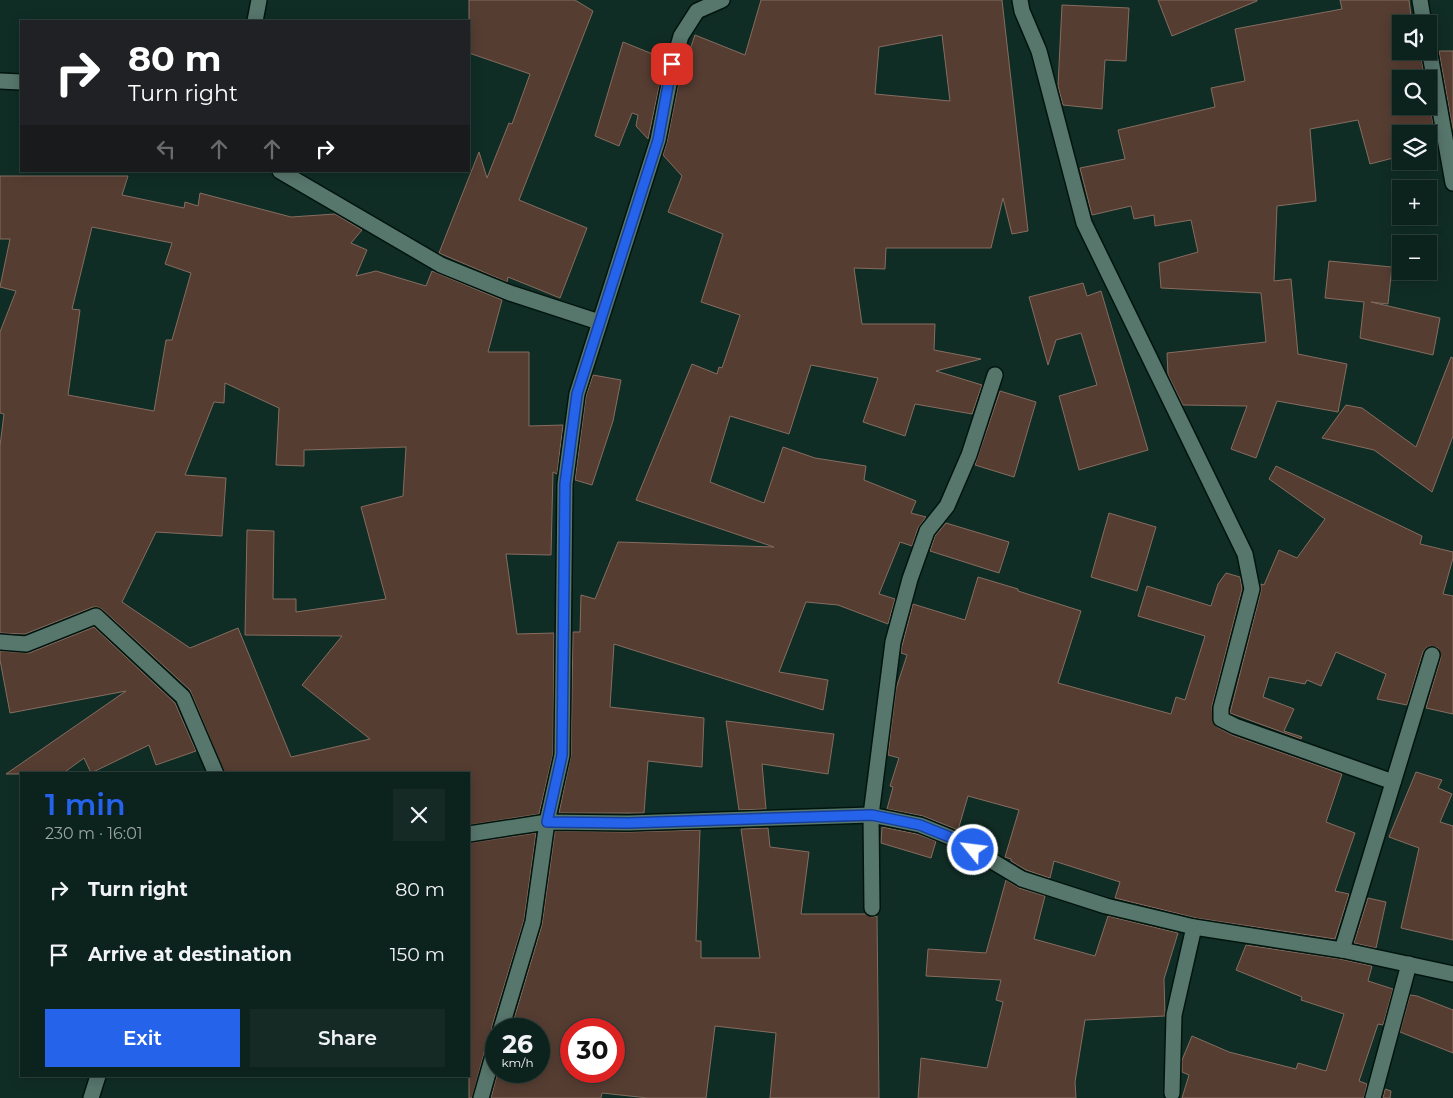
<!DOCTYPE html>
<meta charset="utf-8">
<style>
:root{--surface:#0c221c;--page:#152a25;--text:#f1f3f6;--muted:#9aa4a3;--line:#2c3f3b;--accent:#2563eb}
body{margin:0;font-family:Montserrat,sans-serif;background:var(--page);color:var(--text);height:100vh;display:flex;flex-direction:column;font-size:19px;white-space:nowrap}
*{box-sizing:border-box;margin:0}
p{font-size:16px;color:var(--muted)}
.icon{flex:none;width:28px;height:28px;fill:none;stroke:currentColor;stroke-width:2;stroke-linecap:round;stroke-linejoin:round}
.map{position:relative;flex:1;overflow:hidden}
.sheet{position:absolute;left:20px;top:772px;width:450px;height:305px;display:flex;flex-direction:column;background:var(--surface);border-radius:0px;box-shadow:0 2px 12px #0003,0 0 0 1px var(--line)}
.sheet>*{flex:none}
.banner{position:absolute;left:20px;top:20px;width:450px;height:152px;border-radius:0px;box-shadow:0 2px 12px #0003,0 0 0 1px var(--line);background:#202124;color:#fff;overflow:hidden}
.fabs{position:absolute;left:1392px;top:15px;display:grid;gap:10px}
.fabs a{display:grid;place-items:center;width:45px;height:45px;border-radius:0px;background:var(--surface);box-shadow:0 2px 12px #0003,0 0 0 1px var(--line);font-size:25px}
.speed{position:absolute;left:485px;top:1018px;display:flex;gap:10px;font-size:25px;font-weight:700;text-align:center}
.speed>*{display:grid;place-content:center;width:65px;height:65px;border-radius:50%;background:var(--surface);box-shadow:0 2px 12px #0003,0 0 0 1px var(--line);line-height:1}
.speed small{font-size:12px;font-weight:400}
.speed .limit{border:8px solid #d22;background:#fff;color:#111}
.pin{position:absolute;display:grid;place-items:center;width:42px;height:42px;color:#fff;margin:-21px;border-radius:10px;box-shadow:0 2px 8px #0006}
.me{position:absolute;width:55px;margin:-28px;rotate:299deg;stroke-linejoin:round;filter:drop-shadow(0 0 4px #0008)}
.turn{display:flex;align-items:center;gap:18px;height:105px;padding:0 25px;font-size:22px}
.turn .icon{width:65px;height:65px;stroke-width:2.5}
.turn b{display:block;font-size:35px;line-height:42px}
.lanes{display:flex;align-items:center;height:48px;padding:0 25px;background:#0003;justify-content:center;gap:25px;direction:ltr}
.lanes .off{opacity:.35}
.round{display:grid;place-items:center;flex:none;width:52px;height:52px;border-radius:0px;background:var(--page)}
.head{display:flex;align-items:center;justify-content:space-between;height:85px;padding:0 25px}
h1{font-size:30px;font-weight:600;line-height:38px;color:var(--accent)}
.cta{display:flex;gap:10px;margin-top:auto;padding:10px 25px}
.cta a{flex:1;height:58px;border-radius:0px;background:var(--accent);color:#fff;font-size:20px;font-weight:600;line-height:58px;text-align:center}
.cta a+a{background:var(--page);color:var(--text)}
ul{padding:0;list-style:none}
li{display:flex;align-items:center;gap:15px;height:65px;padding:0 25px}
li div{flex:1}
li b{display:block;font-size:19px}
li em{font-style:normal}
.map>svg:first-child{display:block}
.building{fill:#553d32;stroke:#866c60;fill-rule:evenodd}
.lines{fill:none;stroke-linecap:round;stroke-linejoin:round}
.street-casing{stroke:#00150e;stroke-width:18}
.street{stroke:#57766c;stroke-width:15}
.route-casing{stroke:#184099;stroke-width:12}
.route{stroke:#2563eb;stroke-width:9}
</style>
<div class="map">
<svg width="1453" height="1098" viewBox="0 0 1453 1098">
<rect width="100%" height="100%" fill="#102d25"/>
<g class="building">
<path d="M469,0H575L593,11L519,200L587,228L560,298L508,277L507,282L439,253L479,152L487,178L509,123L512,124L530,74L469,53Z"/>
<path d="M761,0H1002L1028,231L1012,234L1003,198L991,248H886L885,269L854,268L862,324H935L934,350L981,359L936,371L982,385L972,414L915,404L905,436L863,422L878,378L811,365L789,434L730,416L710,482L764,503L783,447L815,458L866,466L864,480L916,501L911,513L926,517L918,528L912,546L900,542L879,594L895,599L888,624L838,605L806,602L779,672L828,680L823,710L614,644L610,707L704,718L702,767L648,761L644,813H559L571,755L573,632H580L581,595L595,599L618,542L774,547L636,500L692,364L717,374L719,367L722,368L740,315L701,302L723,234L668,212L682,176L663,155L667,142L682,66L684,67L695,35L745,55ZM942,35L950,101L875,94L879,47Z"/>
<path d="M1158,0H1257V1L1172,36Z"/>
<path d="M1340,0H1409L1412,24H1401V51H1420L1425,79H1401V106H1429V101L1437,144L1429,148V134H1401V156L1370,164L1358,120L1310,129L1316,201L1277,206L1274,281L1291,279L1298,354L1347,364L1338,412L1277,401L1256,458L1231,449L1247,406L1183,405L1168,375L1167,353L1266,342L1261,293L1161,288L1159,263L1198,252L1191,220L1155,226L1154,215L1134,219L1131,206L1092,215L1080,168L1125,159L1118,130L1215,107L1211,88L1245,81L1235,29L1342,9Z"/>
<path d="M1062,5L1129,8L1126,61L1105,60L1102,109L1063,105L1058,86Z"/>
<path d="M623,42L665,59L648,139L636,126L638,115L632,113L619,146L595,136Z"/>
<path d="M1439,51H1453V130Z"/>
<path d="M0,176H128L122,195L184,208L185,202L198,206L200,193L291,217L335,214L362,230L351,243L367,250L356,276L376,271L426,286L432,271L502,300L488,352H529V426L563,425L557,474L553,472L551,555L506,554L517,634L554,633L553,754L539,814L469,825V774H225L190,690L102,609L97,607H93L25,634L0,633V446L4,414L0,413V332L16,291L0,287L10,239H0ZM92,227L172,243L165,264L191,273L172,340H166L154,411L68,395L80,310L72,309ZM225,383L279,408L276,465L304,466V450L406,447L403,496L361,507L386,599L296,612V599H273L274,531L247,530L245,635L342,636L302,685L370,739L291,757L238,628L190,648L122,602L156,532L222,536L226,478L185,475L214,402L224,403Z"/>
<path d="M1329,261L1392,267L1388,304L1371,302L1440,318L1433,355L1360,338L1364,302L1325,298Z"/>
<path d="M1083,283L1087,296L1101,291L1148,450L1079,470L1059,396L1097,385L1081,333L1056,340L1048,365L1029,297Z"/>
<path d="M1451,357L1453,358V436L1432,492L1374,450L1322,438L1346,405L1362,408L1416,447Z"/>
<path d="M593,375L621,380L613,421L592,485L575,480L586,396Z"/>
<path d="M1000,391L1036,402L1014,477L975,465Z"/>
<path d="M1276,466L1422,536L1420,544L1453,552V558L1443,594L1453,596V714L1426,708L1441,657L1438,648L1430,646L1426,648L1423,652L1407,705L1377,699L1386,674L1336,652L1321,686L1307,680L1305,684L1269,677L1263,697L1294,709L1284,731L1302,737L1301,739L1230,713L1261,591V584L1264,585L1279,550L1297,558L1325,519L1269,479Z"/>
<path d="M1109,513L1156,527L1137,591L1091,577Z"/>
<path d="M946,523L1009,542L999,573L930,551L935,536Z"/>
<path d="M1226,573L1240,577L1242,589L1212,706L1213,723L1217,727L1232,735L1342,774L1326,822L1355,833L1335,891L1349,894L1335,939L1196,918L1115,898L1120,882L1054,861L1050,878L1026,870L1011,861V859L1005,857L1019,810L968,796L958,830L923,816L887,809L893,787L890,786L899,758L888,755L896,689L907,655L901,653V650L913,604L965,620L978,577L1018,589V591L1081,611L1058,683L1171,714L1176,697L1185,700L1205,636L1138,616L1147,586L1211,606L1218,584Z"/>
<path d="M94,627L175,703L196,751L156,765L149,745L91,773L84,758L62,774H6L126,691L10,713L0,660V651L29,653Z"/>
<path d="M726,721L834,734L828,774L762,764L766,809L739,810Z"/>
<path d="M1416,772L1442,780L1438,788L1452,794L1440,822L1453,826V940L1401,928L1419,848L1389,837Z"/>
<path d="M882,827L917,834L936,841L931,858L881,843Z"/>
<path d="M768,828L770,847L809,852L801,914H865L872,917L877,916L879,1098H770L776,1033L715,1026L706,1098H648L602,1093L601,1098H491L498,1071H539V1029H511L542,925L555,831L628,832L700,830L696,941H701V958H760L741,829ZM571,1029H614V1071H571Z"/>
<path d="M536,833L524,920L492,1026V1032L495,1036L490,1038L487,1042L472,1098H469V843Z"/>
<path d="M1006,880L1019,888L1045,896L1034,939L1095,956L1108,916L1178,933L1164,979L1165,1016L1085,1020L1075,1082L1076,1098H918L921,1058L987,1068L1003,1002L996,1000L1001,980L926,976L928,949L986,953Z"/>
<path d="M1368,898L1386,902L1376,948L1354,943Z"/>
<path d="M1246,945L1340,959L1372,966L1368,981L1393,989L1383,1025L1378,1024L1359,1081L1367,1084L1364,1098H1182L1189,1075L1182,1072V1060L1192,1036L1229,1052L1296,1069L1298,1063L1326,1071L1344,1014L1301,1000L1302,997L1236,970Z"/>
<path d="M1410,995L1417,996L1453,1010V1053L1400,1032Z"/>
<path d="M1385,1089L1391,1091L1390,1098H1383Z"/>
</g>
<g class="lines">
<defs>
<g id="street">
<path d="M1020,0L1022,11L1039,51L1084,223L1245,554L1252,589L1221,708V719L1235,726L1393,782"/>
<path d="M1420,0L1424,24"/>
<path d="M255,21L259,0"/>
<path d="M1429,49L1453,183"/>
<path d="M0,81L21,82"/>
<path d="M280,171L441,265L510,293L599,322"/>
<path d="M0,642L26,644L96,616L183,697L216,774"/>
<path d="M469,834L547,822L628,823L871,815L920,825L957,840L1022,879L1106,906L1194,927L1342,950L1453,974"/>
<path d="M872,908L871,815L893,642L910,579L927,531L947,506L969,455L995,375"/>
<path d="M1342,950L1432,655"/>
<path d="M501,1029L533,922L547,822L562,755L565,484L577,394L658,140L673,64L681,36L697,11L722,0"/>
<path d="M1172,1093L1174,1015L1194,927"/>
<path d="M91,1098L98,1076"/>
<path d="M481,1098L496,1045"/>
<path d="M1373,1098L1409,964"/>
</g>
</defs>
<use href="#street" class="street-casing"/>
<use href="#street" class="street"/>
</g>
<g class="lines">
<defs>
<path id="route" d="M672,64L658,140L577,394L565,484L562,755L547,822L628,823L872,815L920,825L957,840L973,850"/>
</defs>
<use href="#route" class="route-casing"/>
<use href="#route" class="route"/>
</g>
</svg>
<div class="fabs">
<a><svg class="icon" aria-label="sound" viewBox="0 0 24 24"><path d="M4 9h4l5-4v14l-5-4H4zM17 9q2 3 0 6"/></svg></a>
<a><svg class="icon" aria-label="search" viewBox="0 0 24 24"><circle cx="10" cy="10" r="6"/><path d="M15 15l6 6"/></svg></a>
<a><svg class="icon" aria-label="layers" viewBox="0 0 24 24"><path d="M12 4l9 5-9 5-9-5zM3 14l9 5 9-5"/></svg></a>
<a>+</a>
<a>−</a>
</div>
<div class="speed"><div>26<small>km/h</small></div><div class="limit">30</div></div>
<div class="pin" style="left:672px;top:64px;background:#d93025"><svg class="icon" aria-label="arrive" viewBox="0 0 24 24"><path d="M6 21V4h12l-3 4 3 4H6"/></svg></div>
<svg class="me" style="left:973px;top:850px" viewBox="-20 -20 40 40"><circle r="17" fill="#2563eb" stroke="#fff" stroke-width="3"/><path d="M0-11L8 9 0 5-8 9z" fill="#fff"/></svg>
<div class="banner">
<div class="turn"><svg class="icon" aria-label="right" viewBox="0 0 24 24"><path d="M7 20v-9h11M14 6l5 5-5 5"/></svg><div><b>80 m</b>Turn right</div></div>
<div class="lanes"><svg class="icon off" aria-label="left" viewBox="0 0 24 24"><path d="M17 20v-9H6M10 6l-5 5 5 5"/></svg><svg class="icon off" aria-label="ahead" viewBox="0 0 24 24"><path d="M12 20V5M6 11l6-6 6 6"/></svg><svg class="icon off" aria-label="ahead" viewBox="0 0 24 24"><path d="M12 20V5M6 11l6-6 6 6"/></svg><svg class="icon" aria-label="right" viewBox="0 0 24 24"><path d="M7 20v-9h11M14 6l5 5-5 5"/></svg></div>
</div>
<section class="sheet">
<div class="head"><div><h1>1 min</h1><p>230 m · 16:01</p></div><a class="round"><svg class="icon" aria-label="close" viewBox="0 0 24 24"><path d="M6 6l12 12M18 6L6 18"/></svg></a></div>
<ul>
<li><svg class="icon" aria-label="right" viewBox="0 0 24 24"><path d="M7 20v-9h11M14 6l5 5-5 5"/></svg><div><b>Turn right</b></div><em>80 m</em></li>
<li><svg class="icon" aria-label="arrive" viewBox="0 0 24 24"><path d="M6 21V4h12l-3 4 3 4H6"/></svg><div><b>Arrive at destination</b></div><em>150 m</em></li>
</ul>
<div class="cta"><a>Exit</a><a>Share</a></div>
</section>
</div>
